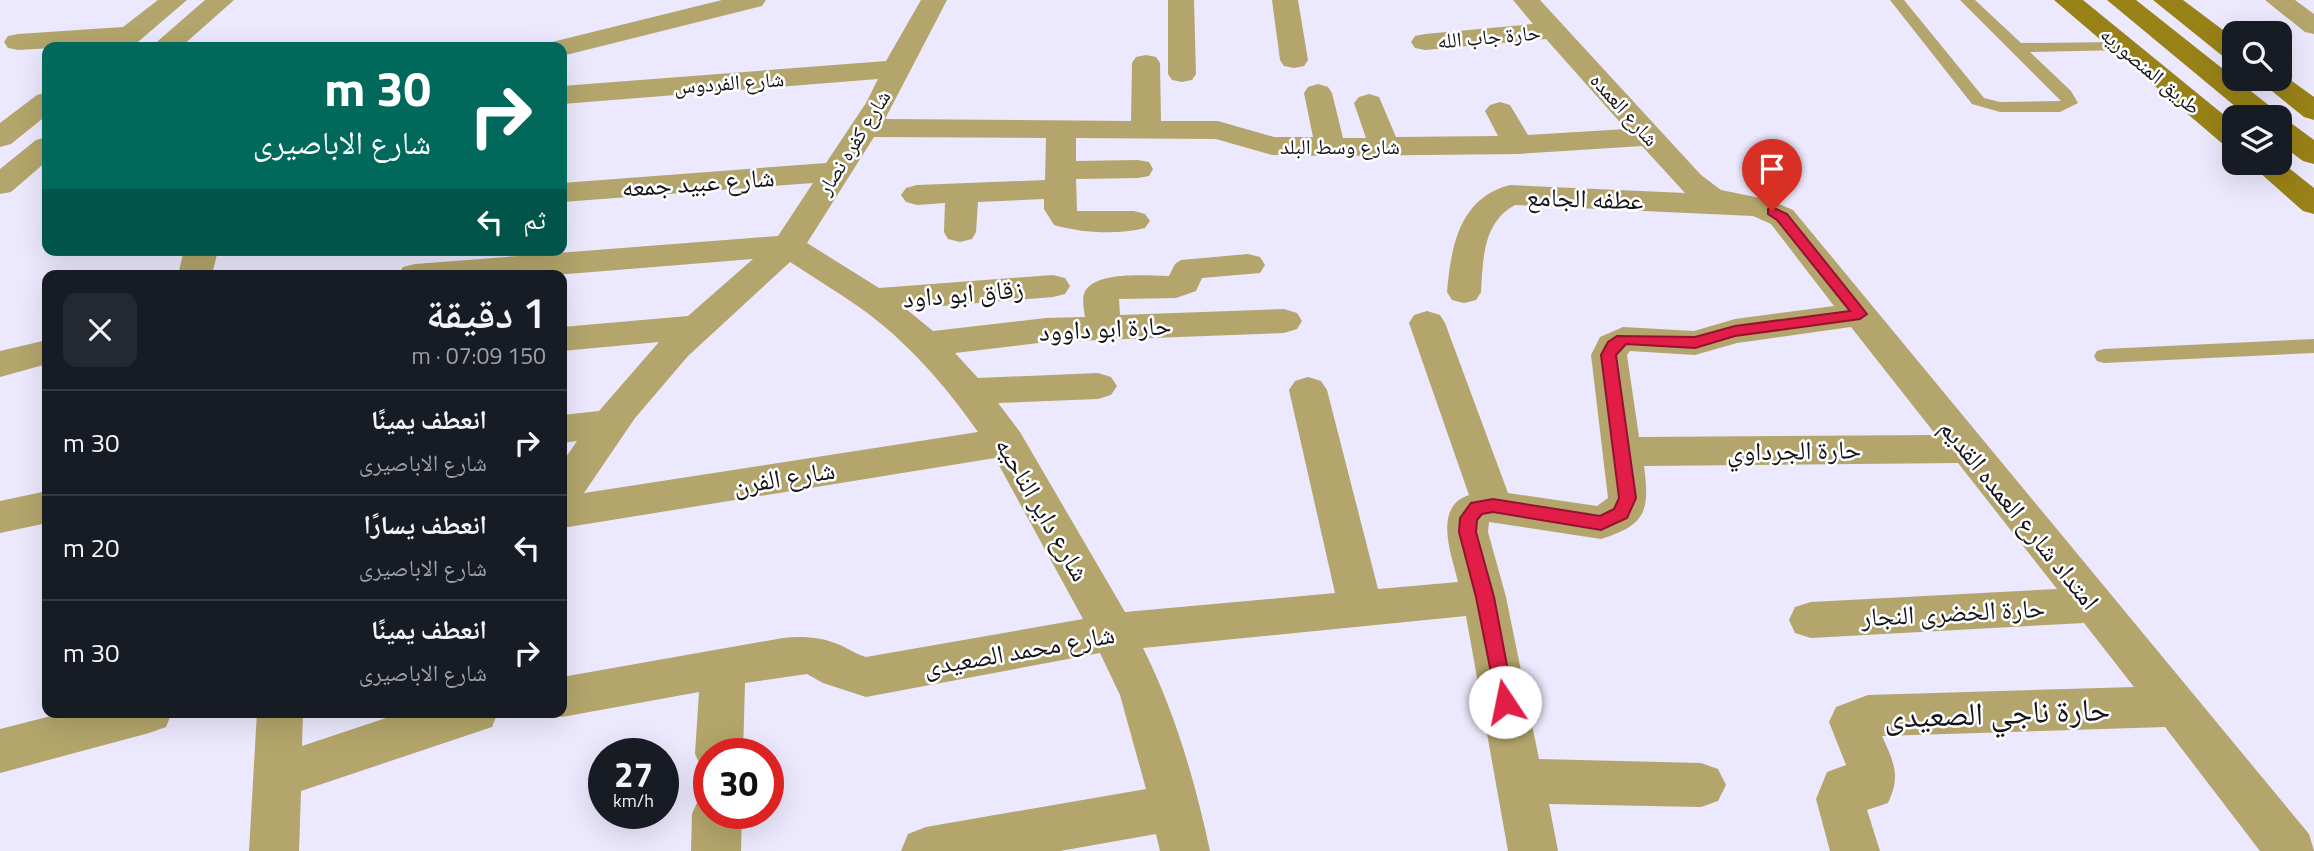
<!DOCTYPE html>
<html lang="ar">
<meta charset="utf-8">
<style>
:root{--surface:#171b24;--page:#242831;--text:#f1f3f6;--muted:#9ea1a6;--line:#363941}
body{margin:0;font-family:"Titillium Web","Noto Naskh Arabic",sans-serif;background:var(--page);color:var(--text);direction:rtl;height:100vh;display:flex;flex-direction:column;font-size:26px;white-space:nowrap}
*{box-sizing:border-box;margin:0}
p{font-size:23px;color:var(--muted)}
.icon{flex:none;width:38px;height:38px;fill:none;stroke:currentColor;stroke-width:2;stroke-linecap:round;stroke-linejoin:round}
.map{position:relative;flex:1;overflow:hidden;direction:ltr}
.details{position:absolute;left:42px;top:270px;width:525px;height:448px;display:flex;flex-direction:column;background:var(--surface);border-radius:14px;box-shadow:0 7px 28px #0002;direction:rtl}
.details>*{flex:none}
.guide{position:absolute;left:42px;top:42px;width:525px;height:214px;border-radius:14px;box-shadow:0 7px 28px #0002;direction:rtl;background:#00695c;color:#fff;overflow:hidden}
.fabs{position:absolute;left:2222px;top:21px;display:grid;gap:14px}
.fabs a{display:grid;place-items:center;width:70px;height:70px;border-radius:14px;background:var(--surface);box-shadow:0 7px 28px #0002;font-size:35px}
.speed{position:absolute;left:588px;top:738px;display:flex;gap:14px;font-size:35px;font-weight:700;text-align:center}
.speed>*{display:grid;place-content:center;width:91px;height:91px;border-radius:50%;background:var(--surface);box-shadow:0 7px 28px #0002;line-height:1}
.speed small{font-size:18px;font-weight:400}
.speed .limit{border:10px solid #d22;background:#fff;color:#111}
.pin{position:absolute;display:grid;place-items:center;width:60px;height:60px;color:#fff;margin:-72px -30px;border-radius:50% 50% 50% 0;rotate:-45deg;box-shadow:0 0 7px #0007}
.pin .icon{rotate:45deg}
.me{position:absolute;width:77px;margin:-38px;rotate:349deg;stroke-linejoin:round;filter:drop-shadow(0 0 5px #0008)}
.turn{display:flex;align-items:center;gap:24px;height:147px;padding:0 21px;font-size:32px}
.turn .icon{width:91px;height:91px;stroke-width:2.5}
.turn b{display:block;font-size:49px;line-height:60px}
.then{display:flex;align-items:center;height:66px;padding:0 21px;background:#0003;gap:14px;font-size:26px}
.round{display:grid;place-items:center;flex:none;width:74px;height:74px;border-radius:14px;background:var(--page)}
.headline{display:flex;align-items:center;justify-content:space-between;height:119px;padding:0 21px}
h1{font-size:42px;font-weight:600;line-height:52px}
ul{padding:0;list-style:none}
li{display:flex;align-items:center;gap:21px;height:105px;padding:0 21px;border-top:2px solid var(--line)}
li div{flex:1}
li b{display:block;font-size:26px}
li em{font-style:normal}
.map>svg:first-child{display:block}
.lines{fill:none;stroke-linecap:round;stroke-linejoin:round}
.service{fill:#b3a56b;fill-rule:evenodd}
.minor{fill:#b3a56b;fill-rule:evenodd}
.secondary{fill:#988217;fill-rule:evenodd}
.route{fill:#e11d48;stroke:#92132f;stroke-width:2}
.labels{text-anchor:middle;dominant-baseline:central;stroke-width:5;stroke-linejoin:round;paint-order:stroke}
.far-street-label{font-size:21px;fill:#15141b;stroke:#fff}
.street-label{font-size:26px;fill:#15141b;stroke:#fff}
.near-street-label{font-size:32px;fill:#15141b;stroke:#fff}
</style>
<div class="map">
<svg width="2314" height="851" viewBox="0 0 2314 851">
<rect width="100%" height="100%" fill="#ece8fd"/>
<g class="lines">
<g class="service">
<path d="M1890,0H1904L1984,98L2000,102L2061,101L1960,0H1975L2021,43L2122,42L2129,46L2122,50L2030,52L2071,91L2078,103L2060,112H2000L1972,104Z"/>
<path d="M2314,339V353L2104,363L2097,361L2094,356L2097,351L2104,349Z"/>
</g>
<g class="minor">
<path d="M158,0H187L132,47H101L103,45L18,50L8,48L4,42L8,36L18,34L123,27Z"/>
<path d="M205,0H234L181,47H151Z"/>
<path d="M722,0H766L762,6L562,56V47H549L552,42Z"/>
<path d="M921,0H947L885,119L1131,121L1132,63L1136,57L1146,55L1156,57L1160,63L1161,121H1218L1274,137H1313L1304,93L1308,87L1318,84L1328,87L1332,93L1343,138H1366L1354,103L1359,97L1369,94L1379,97L1396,137L1498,136L1485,111L1490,105L1500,102L1510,105L1528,135L1626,129L1546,39L1425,50L1415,48L1411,42L1415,36L1425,34L1533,24L1513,0H1540L1701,175L1721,190L1770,200L1793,210L2309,834L2314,851H2260L2165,727L1882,736C1894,763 1901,775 1888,803L1867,810L1880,851H1830L1816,799L1827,772L1846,765L1829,722L1836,707L1868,695L2134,687L2084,623L1811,638L1795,633L1789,620L1795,607L1811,602L2057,589L1958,463L1644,466C1650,511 1646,525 1601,539L1489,522L1488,532L1506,597L1539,759L1701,763L1718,769L1726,785L1718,801L1701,807L1549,804L1558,851H1508L1466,616L1143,648C1175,712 1195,781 1210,851H1160L1156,834L1060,851H901L908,834L926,827L1146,789L1120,695L1100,653L866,697L823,683L807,674L745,683L743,754H709V772L702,769L695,754L699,692L562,717L548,712H562V677L783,638C803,636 821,637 840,645C849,649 856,654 866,657L1083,619L995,458L562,528V463L577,441L562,443V415L599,411L659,342L562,351V327L688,316L753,259L555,275H398L403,267L415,264L778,236L813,183L562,202V183L826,163L866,103L878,79L562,104V86L886,61ZM874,137L1046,138L1045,180L917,185L906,188L901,195L906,202L917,205L945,203L944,232L948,239L960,242L972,239L976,232L978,202L1044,199V209L1054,225C1082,233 1117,235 1145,228L1150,221L1145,214L1134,211H1077L1076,179L1138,178L1149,176L1153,169L1149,162L1138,160L1076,161V138L1216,139L1272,155L1330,156L1518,154L1642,146L1685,193L1510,185C1459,198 1451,247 1447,292L1452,300L1464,303L1476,300L1481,292C1483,259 1483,222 1515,205L1753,216L1771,224L1834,306L1735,319L1694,331L1623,327L1600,337L1591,355L1608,498L1597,506L1508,493L1445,323L1440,315L1427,311L1414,315L1409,323L1469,495C1432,507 1452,556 1458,582L1378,589L1327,390L1321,381L1308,377L1295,381L1289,390L1335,593L1125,612L1020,432L998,403L1098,399L1111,395L1117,386L1111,377L1098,373L978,378L955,353L1046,342L1284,333L1297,329L1302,321L1297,313L1284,309L1120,315L1119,299L1176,298L1196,291L1202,278L1260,273L1265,265L1260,257L1248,254L1181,260L1175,264L1169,276C1149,276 1092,270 1084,294C1082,300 1084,310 1085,317L1046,318L933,331L906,309L1053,297L1065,294L1070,286L1065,278L1053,275L879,288L807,243ZM790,262C813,277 836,291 859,307C906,340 945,385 978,432L584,493L635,418L688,356ZM1851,327L1936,435L1639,437L1627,355L1630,351L1695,355L1737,343Z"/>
<path d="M1168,0H1194L1196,74L1192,80L1182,82L1172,80L1168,74Z"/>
<path d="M1272,0H1298L1308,60L1304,66L1294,68L1284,66L1280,60Z"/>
<path d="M2265,0H2295L2314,14V34L2305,32Z"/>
<path d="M47,92V115L11,144L0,147V123L37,95Z"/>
<path d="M47,137V161L11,192L0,194V169L36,140Z"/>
<path d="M184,250H218L212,275H178Z"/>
<path d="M47,340V364L0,377V351Z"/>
<path d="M47,491V523L0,533V501Z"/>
<path d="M67,712H172L166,727L149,733L0,773V729Z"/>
<path d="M257,712H303L302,746L404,712H498L492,727L301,791L299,851H249Z"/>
<path d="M709,794V814H742L741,851H691L692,814L699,798Z"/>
</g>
<g class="secondary">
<path d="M2054,0H2083L2235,124V148L2224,145Z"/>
<path d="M2107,0H2136L2276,111L2281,117H2248Z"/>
<path d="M2153,0H2183L2235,39V60L2225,58Z"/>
<path d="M2281,73L2314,97V120L2304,117L2257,79H2280Z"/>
<path d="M2280,120L2291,123L2314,140V164L2303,161L2280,144Z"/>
<path d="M2280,161L2314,188V214L2303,211L2249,163Z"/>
</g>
</g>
<path class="route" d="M1772,207L1787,214L1867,314L1860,319L1735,336L1695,348L1626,344L1616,355L1636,498L1627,518L1601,530L1493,512L1482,514L1477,520L1476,532L1494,597L1514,702L1511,708L1505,711L1498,708L1476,597L1459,532L1460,518L1471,503L1493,499L1600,516L1614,509L1619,498L1601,355L1608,342L1617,336L1695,337L1735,326L1850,311L1777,220L1768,214V209Z"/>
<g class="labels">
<g class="far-street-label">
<text transform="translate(1489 36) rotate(-5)">حارة جاب الله</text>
<text transform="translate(2151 70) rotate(40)">طريق المنصوريه</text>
<text transform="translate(729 82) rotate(-4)">شارع الفردوس</text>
<text transform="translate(1625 109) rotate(48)">شارع العمده</text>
<text transform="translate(853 142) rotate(-58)">شارع كفره نصار</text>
<text x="1340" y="146">شارع وسط البلد</text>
</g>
<g class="street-label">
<text transform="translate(698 182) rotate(-4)">شارع عبيد جمعه</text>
<text transform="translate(1585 198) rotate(2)">عطفه الجامع</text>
<text transform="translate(963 293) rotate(-5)">زقاق ابو داود</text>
<text transform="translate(1105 328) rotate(-3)">حارة ابو داوود</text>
<text transform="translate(1794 450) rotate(-1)">حارة الجرداوي</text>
<text transform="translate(784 477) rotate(-9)">شارع الفرن</text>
<text transform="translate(1043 509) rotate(60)">شارع داير الناحيه</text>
<text transform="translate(2020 514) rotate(51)">امتداد شارع العمده القديم</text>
<text transform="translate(1953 612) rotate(-3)">حارة الخضرى النجار</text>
<text transform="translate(1019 650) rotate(-10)">شارع محمد الصعيدى</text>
</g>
<g class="near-street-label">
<text transform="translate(1997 712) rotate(-2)">حارة ناجي الصعيدى</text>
</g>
</g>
</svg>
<div class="fabs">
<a><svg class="icon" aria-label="search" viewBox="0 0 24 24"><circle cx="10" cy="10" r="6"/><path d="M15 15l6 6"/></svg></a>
<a><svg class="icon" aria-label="layers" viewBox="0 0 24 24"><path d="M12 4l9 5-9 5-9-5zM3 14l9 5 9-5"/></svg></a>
</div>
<div class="speed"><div>27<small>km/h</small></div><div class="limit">30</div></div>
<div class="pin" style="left:1772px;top:211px;background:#d93025"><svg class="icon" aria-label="arrive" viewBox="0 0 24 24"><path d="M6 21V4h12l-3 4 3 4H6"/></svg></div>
<svg class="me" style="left:1505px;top:702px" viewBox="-20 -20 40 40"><circle r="19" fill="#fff"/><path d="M0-13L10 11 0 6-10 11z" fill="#e11d48"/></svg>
<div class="guide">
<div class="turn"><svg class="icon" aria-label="right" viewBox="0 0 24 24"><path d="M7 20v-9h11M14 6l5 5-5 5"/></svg><div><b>30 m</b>شارع الاباصيرى</div></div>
<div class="then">ثم<svg class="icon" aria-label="left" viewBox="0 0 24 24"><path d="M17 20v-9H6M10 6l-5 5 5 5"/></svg></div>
</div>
<section class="details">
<div class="headline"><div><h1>1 دقيقة</h1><p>150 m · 07:09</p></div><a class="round"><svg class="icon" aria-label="close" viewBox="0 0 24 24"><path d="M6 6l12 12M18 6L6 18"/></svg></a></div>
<ul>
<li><svg class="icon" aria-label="right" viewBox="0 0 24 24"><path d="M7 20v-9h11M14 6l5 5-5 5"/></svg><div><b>انعطف يمينًا</b><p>شارع الاباصيرى</p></div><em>30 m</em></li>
<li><svg class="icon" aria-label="left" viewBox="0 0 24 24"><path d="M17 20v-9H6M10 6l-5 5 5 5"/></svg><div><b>انعطف يسارًا</b><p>شارع الاباصيرى</p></div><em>20 m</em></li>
<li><svg class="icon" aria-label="right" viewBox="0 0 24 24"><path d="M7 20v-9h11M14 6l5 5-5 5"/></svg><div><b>انعطف يمينًا</b><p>شارع الاباصيرى</p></div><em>30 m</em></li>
</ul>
</section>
</div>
